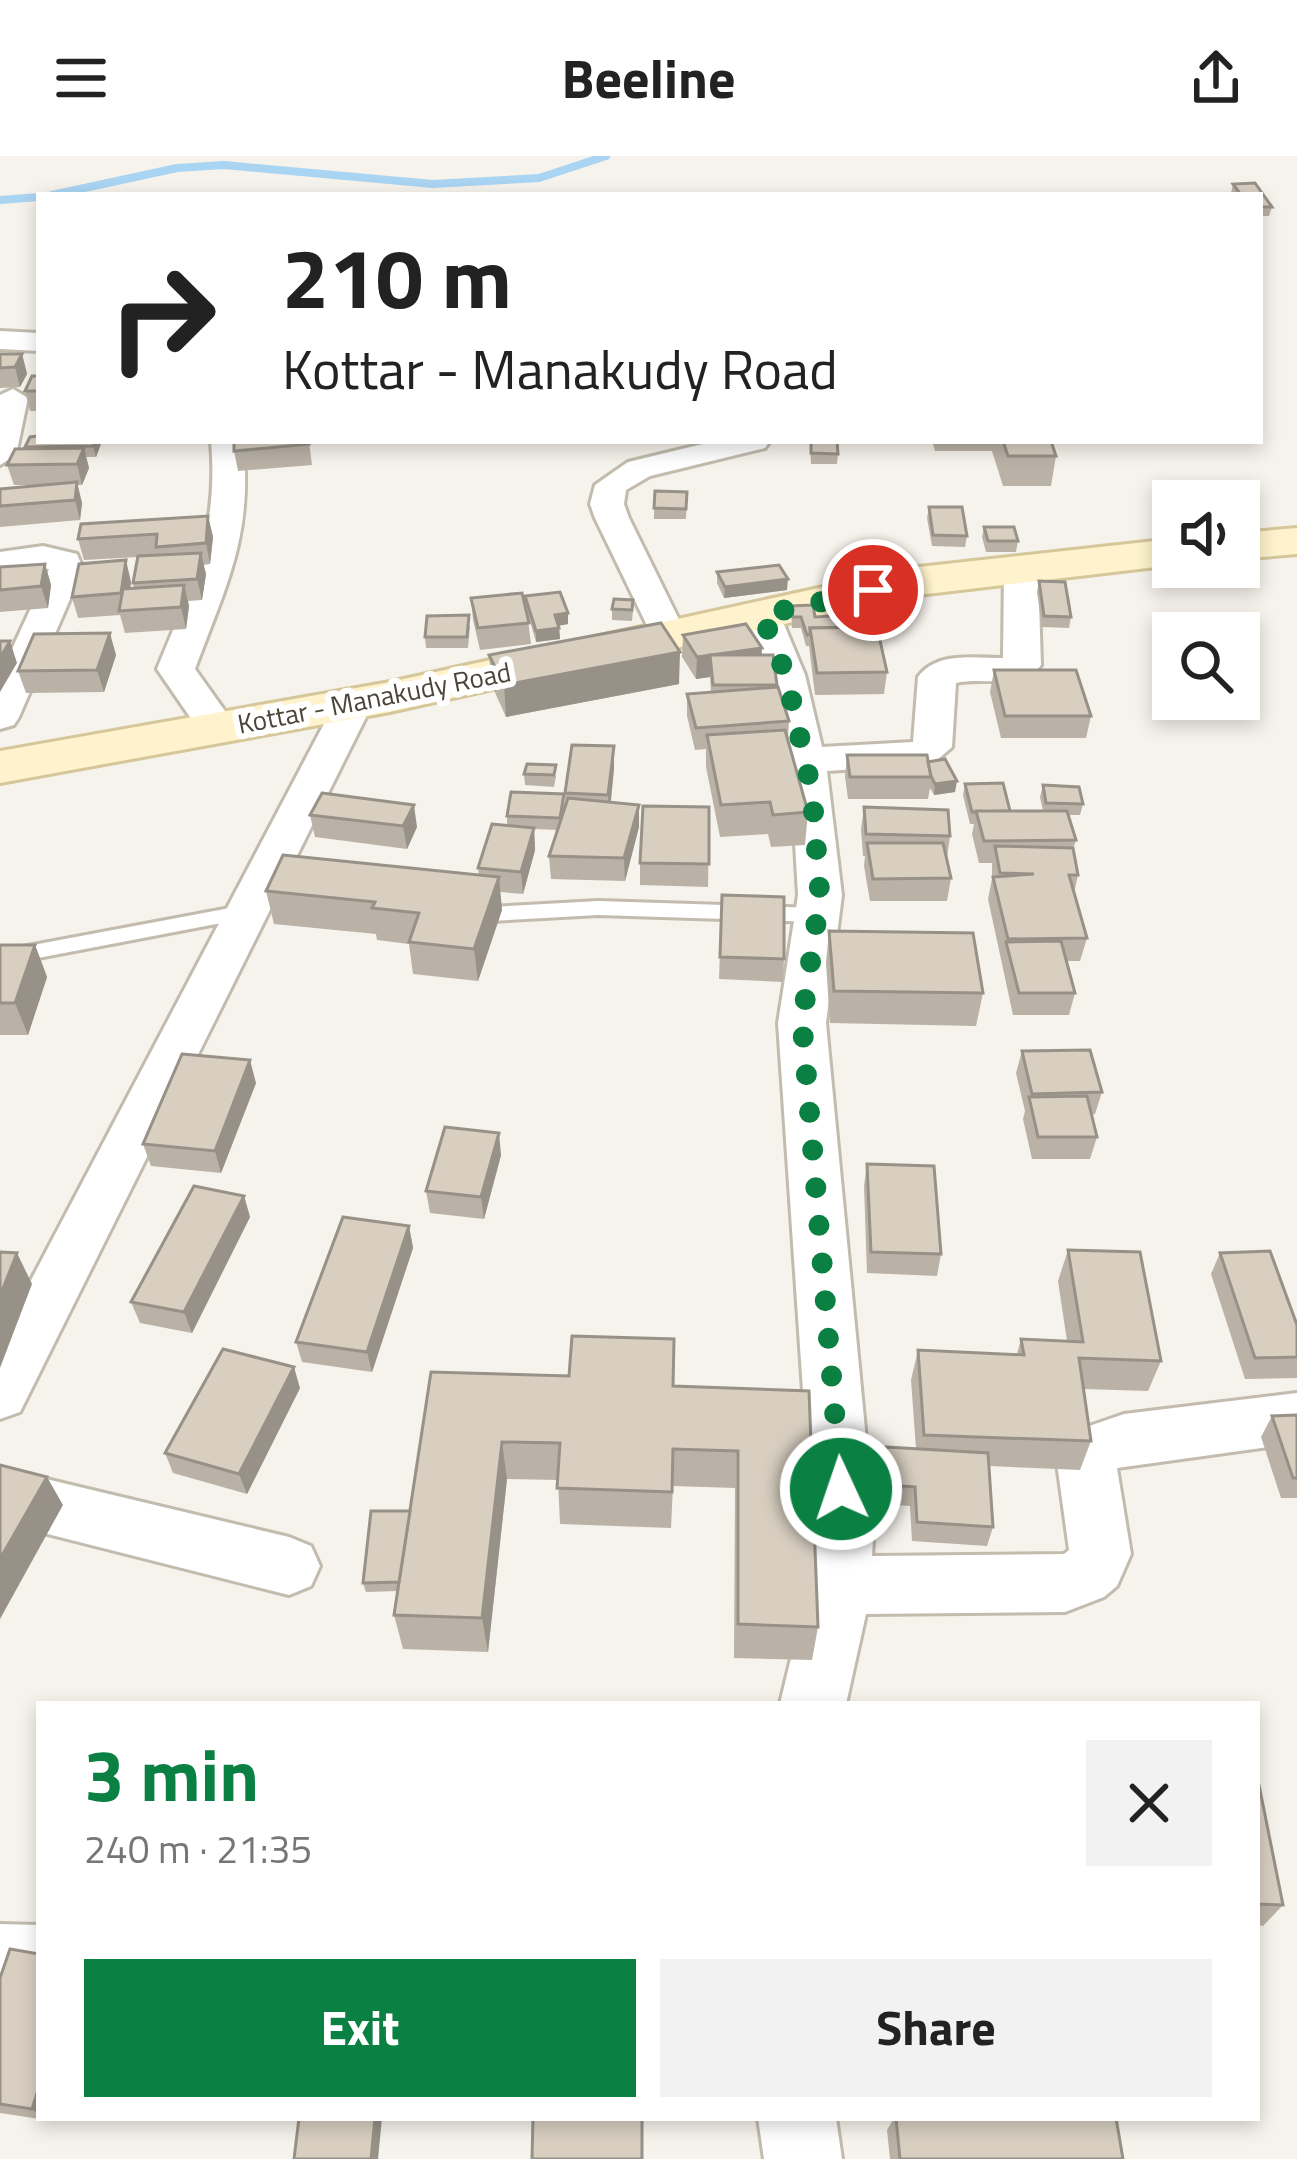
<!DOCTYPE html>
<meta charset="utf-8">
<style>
:root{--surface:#fff;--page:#f2f2f2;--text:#222;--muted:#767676;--accent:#0b8043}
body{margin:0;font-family:"Titillium Web",sans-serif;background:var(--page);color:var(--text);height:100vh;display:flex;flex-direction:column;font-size:45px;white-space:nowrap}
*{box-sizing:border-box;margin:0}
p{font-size:39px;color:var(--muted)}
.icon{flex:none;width:66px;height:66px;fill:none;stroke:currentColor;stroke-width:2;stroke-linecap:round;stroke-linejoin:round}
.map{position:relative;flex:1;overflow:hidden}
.panel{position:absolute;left:36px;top:1545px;width:1224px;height:420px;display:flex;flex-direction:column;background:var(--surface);border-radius:0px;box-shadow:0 6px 18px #0003}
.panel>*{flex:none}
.banner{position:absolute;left:36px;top:36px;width:1227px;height:252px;border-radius:0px;box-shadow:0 6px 18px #0003;background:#fff;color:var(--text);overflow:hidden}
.controls{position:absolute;left:1152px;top:324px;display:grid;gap:24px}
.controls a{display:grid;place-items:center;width:108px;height:108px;border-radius:0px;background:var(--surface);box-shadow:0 6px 18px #0003;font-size:60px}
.pin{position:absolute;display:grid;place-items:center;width:102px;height:102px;color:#fff;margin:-51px;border:6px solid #fff;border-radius:50%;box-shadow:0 3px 12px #0007}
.me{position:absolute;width:132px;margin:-66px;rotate:357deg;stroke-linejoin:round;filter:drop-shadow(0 0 9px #0008)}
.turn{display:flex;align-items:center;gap:42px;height:252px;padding:0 48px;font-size:54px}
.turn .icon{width:156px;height:156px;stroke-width:2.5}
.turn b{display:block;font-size:84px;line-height:102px}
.round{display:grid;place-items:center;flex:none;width:126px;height:126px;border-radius:0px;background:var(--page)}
.headline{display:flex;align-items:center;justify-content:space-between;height:204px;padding:0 48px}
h1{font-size:72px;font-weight:700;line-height:90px;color:var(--accent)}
.primary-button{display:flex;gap:24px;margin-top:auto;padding:24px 48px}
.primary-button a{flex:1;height:138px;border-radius:0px;background:var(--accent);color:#fff;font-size:48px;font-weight:700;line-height:138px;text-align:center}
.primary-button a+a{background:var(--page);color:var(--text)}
header{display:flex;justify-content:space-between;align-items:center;height:156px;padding:0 48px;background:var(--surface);font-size:54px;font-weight:700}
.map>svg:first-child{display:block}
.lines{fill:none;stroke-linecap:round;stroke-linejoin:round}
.stream{stroke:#a9d4f2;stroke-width:8}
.lane-casing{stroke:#c2bbae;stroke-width:6}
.street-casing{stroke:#c2bbae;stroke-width:6}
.secondary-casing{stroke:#d6c79b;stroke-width:6}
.lane{fill:#fff;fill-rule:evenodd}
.street{fill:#fff;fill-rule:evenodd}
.secondary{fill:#fff3cd;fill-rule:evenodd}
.wall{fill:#bab2a6}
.shaded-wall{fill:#979187}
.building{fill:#d8cfc1;stroke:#979187;stroke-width:3}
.route{stroke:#0b8043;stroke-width:21;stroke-dasharray:0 37.8}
.labels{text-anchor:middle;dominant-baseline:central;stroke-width:12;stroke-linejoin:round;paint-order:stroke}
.far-street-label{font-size:27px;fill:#4b4439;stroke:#fff}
</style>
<header><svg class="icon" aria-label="menu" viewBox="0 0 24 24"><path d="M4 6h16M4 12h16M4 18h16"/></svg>Beeline<svg class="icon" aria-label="share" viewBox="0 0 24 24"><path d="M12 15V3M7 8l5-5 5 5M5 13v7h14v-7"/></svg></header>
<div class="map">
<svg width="1297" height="2003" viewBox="0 0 1297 2003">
<rect width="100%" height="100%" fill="#f6f3ec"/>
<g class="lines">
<g class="stream">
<path d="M52,39L177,12L224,9L433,28L539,22L606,0"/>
<path d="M0,44L39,41"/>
</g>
<defs>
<g id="lane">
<path d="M598,745L817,752L827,759L817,766L598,759L472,766L462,759L472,752Z"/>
<path d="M246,749L256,756L253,761L17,806L6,799L17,792Z"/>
</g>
<g id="street">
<path d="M0,175L39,177V195L0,193Z"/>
<path d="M13,233L28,242L16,299L0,309V239Z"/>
<path d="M211,285H243C253,379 227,427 195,513L237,572L231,580H203L157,513C191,430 219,377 211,285Z"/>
<path d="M715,285H770L765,292L650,320L626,334L624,348L629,362L687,480L682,488H656L595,362L590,348L595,329L628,306Z"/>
<path d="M43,390L77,398L83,413L19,561L14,569L0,573V519L49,413L0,416V396Z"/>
<path d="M1021,402L1033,405L1038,412L1041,509C1022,535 982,520 956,527L952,591L936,605L922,609L827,615L842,739L826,867L874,1367L872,1400L1064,1398L1069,1394L1057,1307L1072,1276L1124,1258L1297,1237V1287L1117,1312L1131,1398L1117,1430L1104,1441L1065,1456L866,1458L846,1548H780L806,1440L812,1367L778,867L798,739L792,636L767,519L744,459L749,451H775L780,459L805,519L822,591L913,586L918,521C937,495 975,502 1003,502L1004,412L1009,405Z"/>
<path d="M354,535L368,539L373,547L20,1256L0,1263V1183L335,547L340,539Z"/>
<path d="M0,1312L289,1381L311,1390L320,1410L311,1430L289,1439L0,1366Z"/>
<path d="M0,1768L39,1769V1843L0,1842Z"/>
<path d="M758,1962H836L842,2003H764Z"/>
</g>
<g id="secondary">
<path d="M1297,372V398L1239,403V377Z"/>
<path d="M1173,383V409L910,440L390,556L0,627V595L390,526L910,412Z"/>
</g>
</defs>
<use href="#lane" class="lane-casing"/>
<use href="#street" class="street-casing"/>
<use href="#secondary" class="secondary-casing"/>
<use href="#lane" class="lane"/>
<use href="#street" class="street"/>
<use href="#secondary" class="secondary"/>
</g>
<g class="wall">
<path d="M1255,27L1272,51L1269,60H1260V39H1233L1231,37L1233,28Z"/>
<path d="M0,198H22L27,218L20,231L0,232Z"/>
<path d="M39,220V255H30L25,235Z"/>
<path d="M39,285H102L96,301H86L89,312L82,329H77L82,347L80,364L0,371V333L44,329H14L7,309L26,293Z"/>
<path d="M309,285L312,309L238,315L234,295Z"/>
<path d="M810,285L838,298L837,308H811Z"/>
<path d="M932,285H1051L1056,300L1051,330H1003L992,295H935Z"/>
<path d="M1166,328L1220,338L1173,345V370H1168L1161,349Z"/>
<path d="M687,336L686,363H654V352Z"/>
<path d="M929,351L967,380L965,391L932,390L927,362Z"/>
<path d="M208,360L213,381L210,408L203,409L206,418L202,444L188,445L189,450L186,473L125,477L120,459L78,462L72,441L131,426L130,432H134L133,427L138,401L84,404L78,383Z"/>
<path d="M984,371L1018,385L1016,396H986L982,381Z"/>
<path d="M45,408L51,429L48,452L0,456V411Z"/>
<path d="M717,416L787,434L724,442L717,427Z"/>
<path d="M1039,425L1071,461L1069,472L1042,471L1037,436Z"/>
<path d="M525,440L568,457V468L559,470L560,483L536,486L527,455L531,488L480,494L473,464L471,442L525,450Z"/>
<path d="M791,450L815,461L887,516L884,538L815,539L809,490H806L801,472H792Z"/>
<path d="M612,453L633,454L632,465L612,464Z"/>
<path d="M470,470L468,492H426L425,481Z"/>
<path d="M683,479L762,499H773L777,531L789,565L788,583L808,656L805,689L771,691L768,678L720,681L706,611V593L695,594L687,560V538L711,536L710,521L696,523L682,501Z"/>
<path d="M116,499L104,536L26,537L18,515Z"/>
<path d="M489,499L679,528L506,561L492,530Z"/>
<path d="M994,514L1091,560L1086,582H1001L990,536Z"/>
<path d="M847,599L928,606L955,636L934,639L930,632L928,643H848L845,621Z"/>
<path d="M614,612L611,646L639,649V671L625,725L551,723L549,700L558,674L534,673L535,694L523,738L500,736L502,754L478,825L413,818L409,788L377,784L376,778L274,768L266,735L479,719L478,712L507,670V660L564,638V650L565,637Z"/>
<path d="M524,618L556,620L554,631L525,629Z"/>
<path d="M965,628L1010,655H1043L1040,641L1043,629L1083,648L1080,659H1069L1076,684L1073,694L1078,719L1074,737L1087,782L1080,805H1066L1075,837L1069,859H1013L988,743L992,723V707H979L972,678L974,668H970L963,639Z"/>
<path d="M709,651L708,731L640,729V707Z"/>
<path d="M864,651L950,680L947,702L951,722L947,745H870L864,710L865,700H863L861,673Z"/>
<path d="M310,659L417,671L407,693L315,681Z"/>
<path d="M722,739L784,803L783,826L719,823Z"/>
<path d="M829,775L983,837L976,870L830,867L826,807Z"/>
<path d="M0,789H35L47,821L28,879H0Z"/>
<path d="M1022,895L1102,936L1095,958L1091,959L1097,981L1090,1003H1032L1023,963L1025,955L1016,917Z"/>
<path d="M256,927L221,1017L151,1010L143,988Z"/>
<path d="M501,999L484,1063L430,1057L426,1035Z"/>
<path d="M867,1008L941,1098L937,1120L867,1117L864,1030Z"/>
<path d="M244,1040L250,1061L192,1177L140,1167L131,1146Z"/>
<path d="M409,1070L413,1092L372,1216L302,1206L296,1186Z"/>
<path d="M1068,1094L1161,1205L1148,1235L1084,1233L1091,1285L1080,1314L989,1310L993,1371L987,1390L912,1385L910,1350L882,1348V1311L886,1291L916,1293L911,1224L918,1194L1017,1198L1021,1183L1067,1185L1058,1125Z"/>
<path d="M1220,1097L1297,1169V1222L1245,1223L1211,1118Z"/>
<path d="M431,1216L673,1230L809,1235L818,1471L812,1504L734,1502L735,1332L673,1330L671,1372L560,1368L558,1324L507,1323L488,1496L403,1493L394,1459L398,1435L366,1436L363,1427L410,1356Z"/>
<path d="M300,1232L247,1338L173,1317L165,1297Z"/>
<path d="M1297,1259V1342H1281L1261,1281L1272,1260Z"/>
<path d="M1257,1619L1283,1749L1263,1770L1257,1769Z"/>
<path d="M39,1798V1962H47L46,1964L0,1957V1822Z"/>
<path d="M894,1962H1116L1123,2003H890L887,1974Z"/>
</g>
<g class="shaded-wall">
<path d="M22,198L27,218L20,231L15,211Z"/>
<path d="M95,285H102L96,301L93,290Z"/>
<path d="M84,292L89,312L82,329L77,308Z"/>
<path d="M77,326L82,347L80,364L75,344Z"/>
<path d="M208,360L213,381L210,408L206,387Z"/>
<path d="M201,397L206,418L202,444L197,423Z"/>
<path d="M126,404L131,426L127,455L121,437Z"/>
<path d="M45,408L51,429L48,452L41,430Z"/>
<path d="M788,423L787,434L724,442L725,431Z"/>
<path d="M184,429L189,450L186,473L181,451Z"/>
<path d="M568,457V468L555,470V459Z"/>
<path d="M559,472L560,483L536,486V475Z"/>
<path d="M110,477L116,499L104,536L97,514Z"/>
<path d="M10,485L17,507L0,536V502Z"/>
<path d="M762,492L761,514L710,499V521L696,523L697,501Z"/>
<path d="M680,496L679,528L506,561L504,529Z"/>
<path d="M614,590V612L609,661L608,639Z"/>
<path d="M957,625L955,636L934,639L935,628Z"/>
<path d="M414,649L417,671L407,693L403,670Z"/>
<path d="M639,649V671L625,725L624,702Z"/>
<path d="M534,672L535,694L523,738L521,716Z"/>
<path d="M499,721L502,754L478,825L474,793Z"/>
<path d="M35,789L47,821L28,879L15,847Z"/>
<path d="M250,904L256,927L221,1017L215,995Z"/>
<path d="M499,977L501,999L484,1063L481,1041Z"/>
<path d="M244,1040L250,1061L192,1177L184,1156Z"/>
<path d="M409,1070L413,1092L372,1216L367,1196Z"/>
<path d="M17,1097L32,1128L0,1212V1140Z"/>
<path d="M294,1211L300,1232L247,1338L239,1318Z"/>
<path d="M502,1286L507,1323L488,1496L482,1462Z"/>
<path d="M47,1321L63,1349L0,1463V1403Z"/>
<path d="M39,1931V1959L32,1953Z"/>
<path d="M375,1962H382L378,2003H371Z"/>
</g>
<g class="building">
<path d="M1255,27L1272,51H1260V39H1241L1233,28Z"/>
<path d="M0,198H22L15,211L0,212Z"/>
<path d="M32,220H39V235H25Z"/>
<path d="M39,280V285H95L93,290L25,291L30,281Z"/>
<path d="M234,285H308L309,288L234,295Z"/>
<path d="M811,285H837L838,298L811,297Z"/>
<path d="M1003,285H1051L1056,300H1008Z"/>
<path d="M84,292L77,308L7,309L15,293Z"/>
<path d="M77,326L75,344L0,350V333Z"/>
<path d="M1166,328L1216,329L1223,345H1173V347Z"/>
<path d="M655,335L687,336L686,353L654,352Z"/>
<path d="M1220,338L1234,339L1237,345H1223Z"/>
<path d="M929,351H962L967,380L933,379Z"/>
<path d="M208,360L206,387L156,391L157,378L78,383L81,368Z"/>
<path d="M984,371H1014L1018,385H988Z"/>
<path d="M201,397L197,423L133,427L138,400Z"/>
<path d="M126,404L121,437L72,441L79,408Z"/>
<path d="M45,408L41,430L0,434V411Z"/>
<path d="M779,409L788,423L725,431L717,416Z"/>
<path d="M1039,425L1065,426L1071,461L1044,460Z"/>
<path d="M184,429L181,451L119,455L123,433Z"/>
<path d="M560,436L568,457L555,459L559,472L536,475L525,440Z"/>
<path d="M522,437L529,467L478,472L471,442Z"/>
<path d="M614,443L633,444L632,454L612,453Z"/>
<path d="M813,449L815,461L863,458L868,471L810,472V478L807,479L801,461H793L791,450Z"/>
<path d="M469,459L467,481H425L427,460Z"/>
<path d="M661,467L680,496L504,529L489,499Z"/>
<path d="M746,468L762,492L697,501L683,479Z"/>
<path d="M877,471L887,516L817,517L810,472Z"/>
<path d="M110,477L97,514L18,515L34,478Z"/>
<path d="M0,485H10L0,502Z"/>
<path d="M710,499H773L777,529H713Z"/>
<path d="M994,514H1076L1091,560H1005Z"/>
<path d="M778,531L789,565L696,572L687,538Z"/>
<path d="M785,574L808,656L773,659L770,646L721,649L707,579Z"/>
<path d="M572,589L614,590L608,639L565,637Z"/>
<path d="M847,599H927L931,621H850Z"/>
<path d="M945,603L957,625L935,628L931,620L928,606Z"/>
<path d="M527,608L556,609L554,619L524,618Z"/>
<path d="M1003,627L1010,655L972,656L965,628Z"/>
<path d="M1043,629L1079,631L1083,648L1046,647Z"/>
<path d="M511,636L564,638L560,662L507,660Z"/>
<path d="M322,637L414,649L403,670L310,659Z"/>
<path d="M568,642L639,649L624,702L549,700Z"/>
<path d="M643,650L709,651V708L640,707Z"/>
<path d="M864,651L948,654L950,680L866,678Z"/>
<path d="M976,655H1067L1076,684L984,685Z"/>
<path d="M492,668L534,672L521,716L478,712Z"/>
<path d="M867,687H943L951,722L873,723Z"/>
<path d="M995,690L1073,692L1078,719H1069L1087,782L1008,783L993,721L1034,718L1000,717Z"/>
<path d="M283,699L499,721L474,793L409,786L419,757L372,752L375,746L266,735Z"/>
<path d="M722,739L784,741V803L720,801Z"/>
<path d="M829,775L973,777L983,837L834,835Z"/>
<path d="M1061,785L1075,837H1019L1006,786Z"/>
<path d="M0,789H35L15,847H0Z"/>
<path d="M1090,894L1102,936L1032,938L1022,895Z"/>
<path d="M182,898L250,904L215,995L143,988Z"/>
<path d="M1087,940L1097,981H1038L1029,941Z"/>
<path d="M445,971L499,977L481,1041L426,1035Z"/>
<path d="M867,1008L934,1010L941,1098L871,1096Z"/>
<path d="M194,1030L244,1040L184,1156L131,1146Z"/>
<path d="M343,1061L409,1070L367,1196L296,1186Z"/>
<path d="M1068,1094L1140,1096L1161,1205L1079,1202L1091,1285L924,1279L918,1194L1024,1199L1021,1183L1083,1186Z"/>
<path d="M1270,1095L1297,1169V1201L1255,1202L1220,1097Z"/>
<path d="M0,1096L17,1097L0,1140Z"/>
<path d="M572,1180L674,1183L673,1230L809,1235L818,1471L738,1468V1295L673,1293L672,1336L557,1332L560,1287L502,1286L482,1462L394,1459L431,1216L569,1220Z"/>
<path d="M223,1193L294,1211L239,1318L165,1297Z"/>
<path d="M1297,1259V1322H1293L1272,1260Z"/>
<path d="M886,1291L988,1297L993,1371L917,1366L915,1331L887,1329Z"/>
<path d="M0,1309L47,1321L0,1403Z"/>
<path d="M371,1355H410L399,1426L363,1427Z"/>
<path d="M1257,1619L1283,1749L1257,1748Z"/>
<path d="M10,1793L39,1798V1931L32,1953L0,1948V1822Z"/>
<path d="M299,1962H375L371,2003H294Z"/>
<path d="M533,1962H642V2003H532Z"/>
<path d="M896,1962H1116L1123,2003H900Z"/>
</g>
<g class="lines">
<path class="route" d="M841,1333L802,866L820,740L812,636L786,519L762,459L873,434"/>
</g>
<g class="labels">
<g class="far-street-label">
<text transform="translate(374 541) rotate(-11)">Kottar - Manakudy Road</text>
</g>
</g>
</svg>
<div class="controls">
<a><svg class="icon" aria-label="sound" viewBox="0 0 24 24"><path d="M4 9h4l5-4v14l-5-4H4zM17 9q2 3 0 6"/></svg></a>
<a><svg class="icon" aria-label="search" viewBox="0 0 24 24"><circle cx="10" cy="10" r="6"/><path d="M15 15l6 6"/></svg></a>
</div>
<div class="pin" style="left:873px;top:434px;background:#d93025"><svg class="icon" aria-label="arrive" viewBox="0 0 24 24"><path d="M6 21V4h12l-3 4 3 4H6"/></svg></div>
<svg class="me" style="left:841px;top:1333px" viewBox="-20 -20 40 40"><circle r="17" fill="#0b8043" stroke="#fff" stroke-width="3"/><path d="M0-11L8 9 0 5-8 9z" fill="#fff"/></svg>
<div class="banner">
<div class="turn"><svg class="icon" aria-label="right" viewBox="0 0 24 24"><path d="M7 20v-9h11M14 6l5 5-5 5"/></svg><div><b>210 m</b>Kottar - Manakudy Road</div></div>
</div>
<section class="panel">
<div class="headline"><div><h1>3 min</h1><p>240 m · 21:35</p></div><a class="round"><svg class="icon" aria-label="close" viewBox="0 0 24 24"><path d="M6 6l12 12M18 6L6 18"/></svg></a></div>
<div class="primary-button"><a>Exit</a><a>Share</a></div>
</section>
</div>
